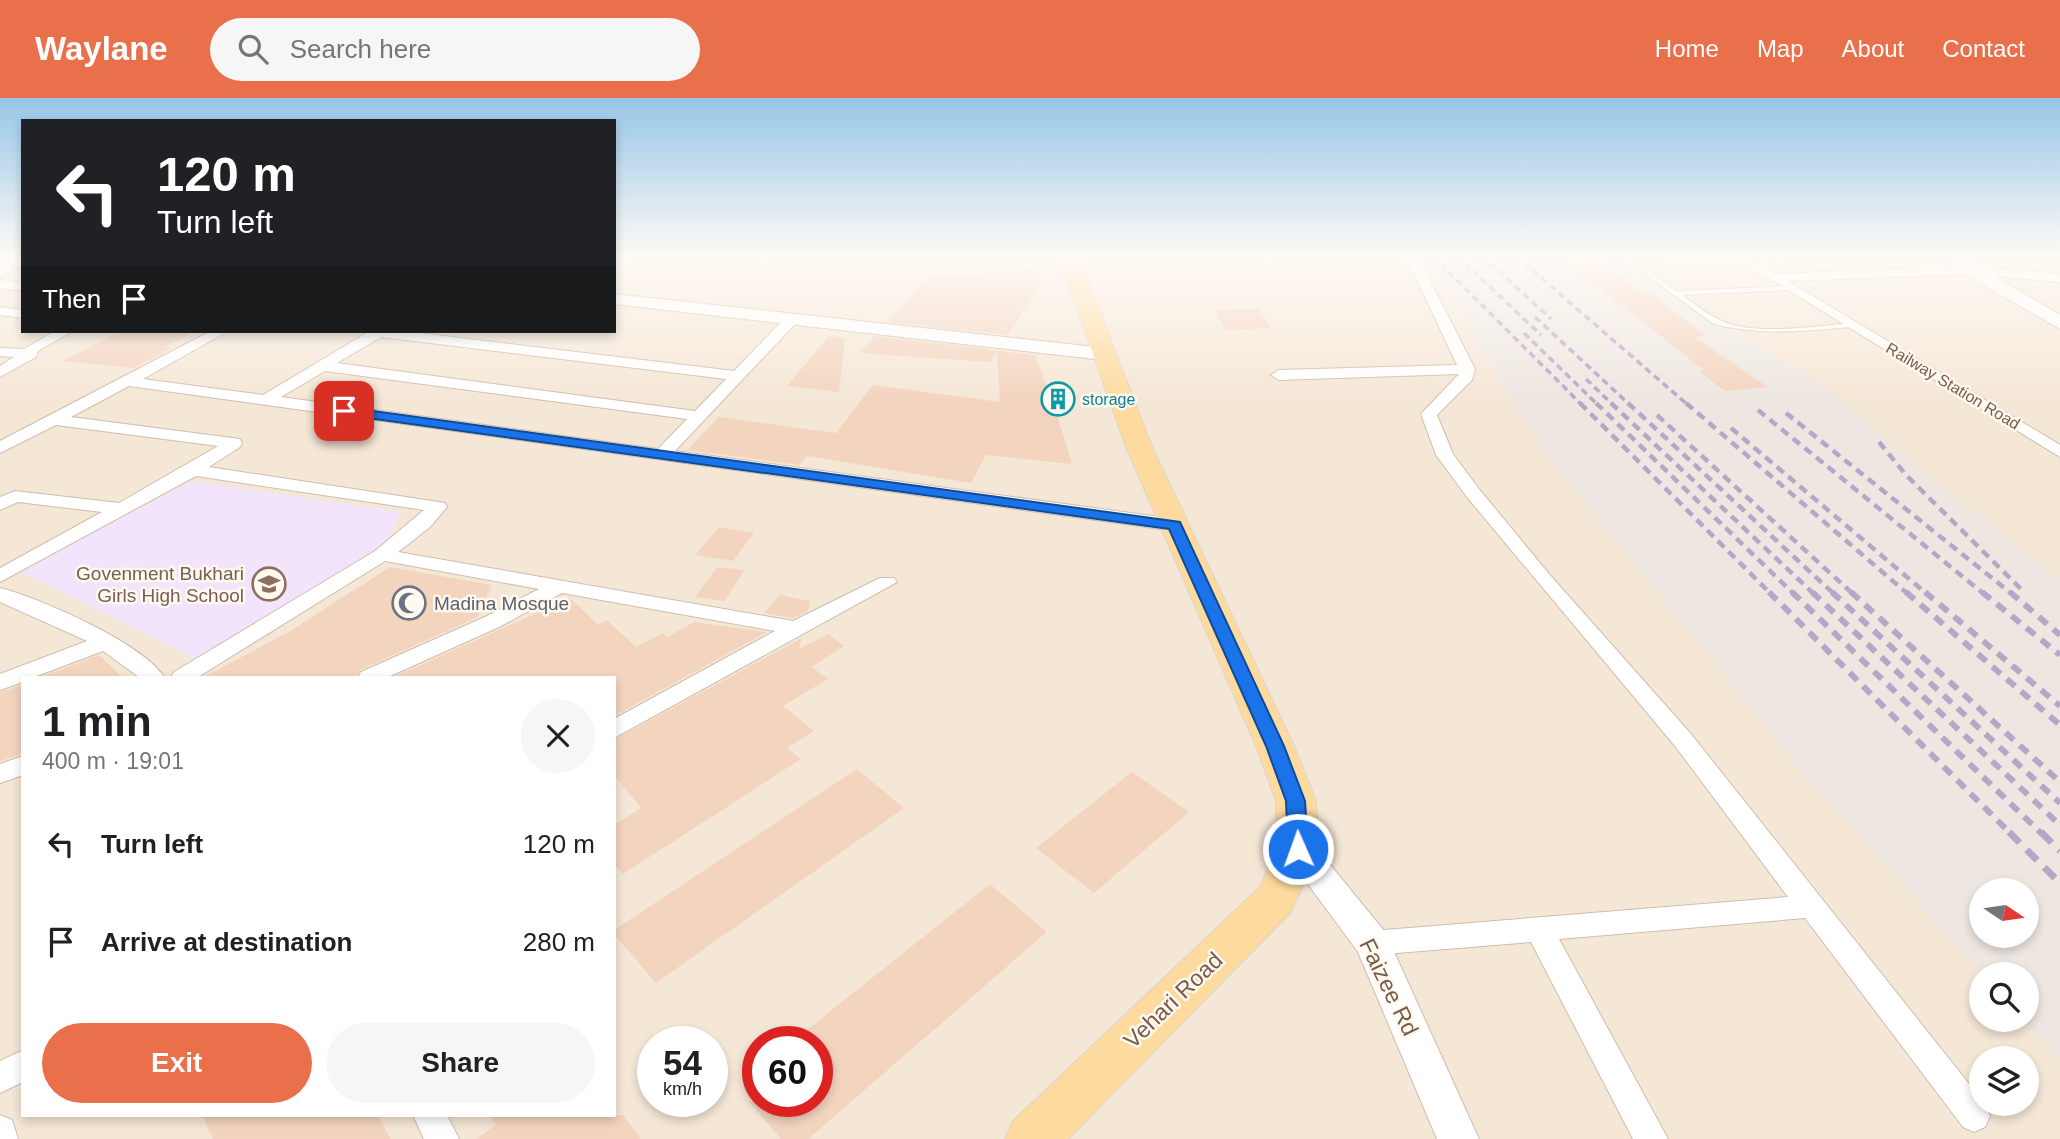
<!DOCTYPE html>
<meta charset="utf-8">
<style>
:root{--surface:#fff;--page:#f6f6f6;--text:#202124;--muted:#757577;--accent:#e9704a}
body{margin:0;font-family:Arial,sans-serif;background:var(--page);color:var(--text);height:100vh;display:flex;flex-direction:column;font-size:26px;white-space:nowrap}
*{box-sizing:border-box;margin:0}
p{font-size:23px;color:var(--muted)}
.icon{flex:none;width:38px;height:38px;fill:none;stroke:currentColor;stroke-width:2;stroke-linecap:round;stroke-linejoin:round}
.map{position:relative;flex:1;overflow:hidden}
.drawer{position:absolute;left:21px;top:578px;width:595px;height:441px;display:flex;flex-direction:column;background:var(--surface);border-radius:0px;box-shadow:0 4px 10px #0003}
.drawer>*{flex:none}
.top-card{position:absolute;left:21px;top:21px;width:595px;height:214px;border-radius:0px;box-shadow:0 4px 10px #0003;background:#202124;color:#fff;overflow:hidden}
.needle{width:46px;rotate:103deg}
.controls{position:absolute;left:1969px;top:780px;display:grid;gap:14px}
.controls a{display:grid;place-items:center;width:70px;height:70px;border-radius:50%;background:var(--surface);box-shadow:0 4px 10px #0003;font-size:35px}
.speed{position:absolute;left:637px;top:928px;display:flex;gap:14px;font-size:35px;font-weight:700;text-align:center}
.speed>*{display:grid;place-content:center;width:91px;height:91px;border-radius:50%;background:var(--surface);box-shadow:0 4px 10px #0003;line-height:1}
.speed small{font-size:18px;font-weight:400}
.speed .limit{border:10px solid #d22;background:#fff;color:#111}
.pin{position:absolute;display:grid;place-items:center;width:60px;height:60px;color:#fff;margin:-30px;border-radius:14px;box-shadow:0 4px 10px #0006}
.me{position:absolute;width:77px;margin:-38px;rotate:358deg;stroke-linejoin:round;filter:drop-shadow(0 0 5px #0008)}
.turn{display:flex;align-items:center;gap:24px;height:147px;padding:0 21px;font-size:32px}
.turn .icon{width:91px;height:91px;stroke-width:2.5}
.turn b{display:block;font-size:49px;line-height:60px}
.then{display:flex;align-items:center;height:66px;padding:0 21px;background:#0003;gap:14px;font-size:26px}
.round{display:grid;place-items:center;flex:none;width:74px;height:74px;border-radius:37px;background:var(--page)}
.headline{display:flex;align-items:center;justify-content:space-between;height:119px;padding:0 21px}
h1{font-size:42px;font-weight:800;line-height:52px}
.primary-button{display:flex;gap:14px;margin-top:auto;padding:14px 21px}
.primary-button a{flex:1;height:80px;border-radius:42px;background:var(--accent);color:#fff;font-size:28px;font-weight:800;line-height:80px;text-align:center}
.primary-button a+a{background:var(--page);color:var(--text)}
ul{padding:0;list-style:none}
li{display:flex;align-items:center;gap:21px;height:98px;padding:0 21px}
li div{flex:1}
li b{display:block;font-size:26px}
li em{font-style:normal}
header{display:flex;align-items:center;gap:42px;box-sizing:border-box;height:98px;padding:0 35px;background:var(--accent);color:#fff}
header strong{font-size:33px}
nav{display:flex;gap:38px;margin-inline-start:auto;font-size:24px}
.search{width:490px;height:63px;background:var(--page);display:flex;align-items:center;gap:18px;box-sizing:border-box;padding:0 24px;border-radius:38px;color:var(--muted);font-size:26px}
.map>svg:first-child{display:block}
.residential{fill:#f5e7d6;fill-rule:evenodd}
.industrial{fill:#eee7e1;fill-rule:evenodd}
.education{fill:#f2e4fa}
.building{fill:#f3d4bf}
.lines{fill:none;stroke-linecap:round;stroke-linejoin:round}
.service-casing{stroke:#cfbdad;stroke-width:2}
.minor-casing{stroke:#cfbdad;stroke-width:2}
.tertiary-casing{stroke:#cfbdad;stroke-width:2}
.secondary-casing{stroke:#d5bfad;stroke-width:2}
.primary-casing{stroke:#dcd4d0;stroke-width:2}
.service{fill:#fff;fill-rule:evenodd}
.minor{fill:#fff;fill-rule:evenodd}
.tertiary{fill:#fff;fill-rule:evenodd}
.secondary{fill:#fff;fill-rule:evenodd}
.primary{fill:#fddb9f;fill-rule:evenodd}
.rail-far3{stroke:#b8a5c8;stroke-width:3.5;stroke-dasharray:7 4.5;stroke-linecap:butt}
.rail-far2{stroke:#b8a5c8;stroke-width:4.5;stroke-dasharray:9 6;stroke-linecap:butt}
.rail-far1{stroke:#b8a5c8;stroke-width:6;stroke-dasharray:11 8;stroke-linecap:butt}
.rail{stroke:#b8a5c8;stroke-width:7;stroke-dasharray:15 10;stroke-linecap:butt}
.route{fill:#1a73e8;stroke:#114b97;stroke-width:2}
.labels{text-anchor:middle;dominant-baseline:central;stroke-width:5;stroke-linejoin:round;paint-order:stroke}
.far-street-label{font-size:16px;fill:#785b4b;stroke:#fff9ef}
.far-culture-label{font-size:16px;fill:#0d838f;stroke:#fff9ef;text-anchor:start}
.education-label{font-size:19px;fill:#785e54;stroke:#fff9ef;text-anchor:end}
.worship-label{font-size:19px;fill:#5b616d;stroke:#fff9ef;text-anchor:start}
.near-street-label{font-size:23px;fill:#785b4b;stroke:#fff9ef}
</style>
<header>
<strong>Waylane</strong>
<div class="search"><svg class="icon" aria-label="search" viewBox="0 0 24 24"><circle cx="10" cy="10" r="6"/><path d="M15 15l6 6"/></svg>Search here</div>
<nav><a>Home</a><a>Map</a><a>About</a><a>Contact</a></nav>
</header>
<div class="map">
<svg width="2060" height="1041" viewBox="0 0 2060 1041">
<rect width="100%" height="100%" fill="#fdf5e8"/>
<path class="residential" d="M0,157H23V233H614V157H2060V1041H0ZM23,579H614V1017H23ZM1981,793H2026V838H1981ZM1981,877H2026V922H1981ZM653,943H712V1003H653ZM758,943H817V1003H758ZM1981,961H2026V1006H1981Z"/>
<path class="industrial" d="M1420,157H1612L1646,183L1832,292L1913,365L2060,481V963L2024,922H2026V877H1983L1796,667L1549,360ZM1981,793H2026V838H1981Z"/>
<path class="education" d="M191,383L401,414L385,448L195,561L20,473Z"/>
<g class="building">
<path d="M1558,157H1593L1643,196H1651L1707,238L1694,239L1768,289L1725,293L1699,273H1705Z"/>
<path d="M1034,171L1042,185L1008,237L888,224L930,176L981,179V175Z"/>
<path d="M1259,211L1271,230L1225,232L1215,212Z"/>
<path d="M121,233H196L165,249H173L134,270L63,263Z"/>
<path d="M829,238L845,240L839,294L787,288Z"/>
<path d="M875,238L1035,257L1047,289L1059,288L1067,313H1056L1072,366L986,357L971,385L807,358L799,367L687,352L719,319L836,335L873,287L1000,304L997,254L990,264L860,255Z"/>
<path d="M719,429L754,435L733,463L695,457Z"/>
<path d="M390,469L492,487L478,519L360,572L355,579H204L292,532Z"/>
<path d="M717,469L745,472L724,503L695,499Z"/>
<path d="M780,497L810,503L808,513L793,520L764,515Z"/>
<path d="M570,500L598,527L607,522L636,549L663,535L667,539L694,524L767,534L614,618V579H394Z"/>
<path d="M828,536L844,548L812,569L828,581L783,608L814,633L787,650L801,661L623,776L614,766V727L641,710L614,677V642L802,540L799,551Z"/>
<path d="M99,557L122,579H41Z"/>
<path d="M23,587V656L0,663V594Z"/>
<path d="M857,671L904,710L656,885L614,836V832Z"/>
<path d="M1132,674L1189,714L1094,795L1036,750Z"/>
<path d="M990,786L1047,834L808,1041H781L749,1003H817V943H793Z"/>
<path d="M202,1017H377L391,1041H213Z"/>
<path d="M489,1017H623L641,1041H476L496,1027Z"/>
</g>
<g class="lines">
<defs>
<g id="service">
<path d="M1618,157H1625L1677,193L1789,188L1792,190L1789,192L1682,197C1694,205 1705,215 1718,221C1749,239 1817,228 1852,225L1856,227L1852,229C1805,233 1761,238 1714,226Z"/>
<path d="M1654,157H1664L1691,165H1752L1755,167L1752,169H1691Z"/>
</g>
<g id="minor">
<path d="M1405,157H1417L1475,271L1472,282L1437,317L1453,356L1479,391L1549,476L1691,636L1981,1001V1006L1985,1007L1990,1018L1985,1029L1974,1034L1963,1029L1805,820L1559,841L1668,1041H1633L1531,844L1372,857L1362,854L1358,845L1362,836L1372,833L1788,799L1675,648L1467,399L1436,357L1421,316L1459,276L1279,282L1271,277L1279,272L1457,267Z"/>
<path d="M1731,157H1746L1776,176L1971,168L2060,176V184L1971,176L1788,183L2060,347V359Z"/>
<path d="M23,158V167L0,179V170Z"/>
<path d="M0,182L23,185V193L0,190Z"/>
<path d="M0,209L23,212V220L0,217Z"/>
<path d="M791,218L796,219V225L675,353L1175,421L1184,427L1175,433L129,288L71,319L240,341L242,345L240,349L209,369L445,405L447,409L430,429L398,454L793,523L880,480H894L897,484L614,640V621L775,533L562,495L499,529L388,579H358L361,574L485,519L539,491L385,463L198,579H171L174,574L375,453L424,412L196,378L0,484V470L102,414L18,404L0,412V399L15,393L119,405L218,348L56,327L0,355V343L211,233H228L143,281L263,297L370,233H403L734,273L786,219ZM381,239L726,281L695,313L337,265ZM325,273L687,321L658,351L281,299Z"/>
<path d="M55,233H73L38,253L36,259L0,279V268L14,259L0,258V250L24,251Z"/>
<path d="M0,490C38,499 144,546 164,579H139L103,553L34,579H23V584L0,592V576L87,543L0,504Z"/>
<path d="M23,658V677L0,685V666Z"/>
<path d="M23,952V984L0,995V963Z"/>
<path d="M0,1017L12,1022L18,1041H0Z"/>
<path d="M413,1017H447L459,1041H424Z"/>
</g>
<g id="tertiary">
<path d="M614,196L1104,250L1113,256L1104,262L614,206Z"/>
<path d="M1298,738L1310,742L1385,834L1479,1041H1437L1358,854L1282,751L1286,742Z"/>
</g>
<path id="secondary" d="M1946,157H1966L1977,168L2060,217V231L1965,176Z"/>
<path id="primary" d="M1058,157H1078L1152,349L1294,648L1316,703L1319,751L1291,814L1068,1041H1005L1013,1023L1260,789L1277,751L1276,703L1256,648L1126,349Z"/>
</defs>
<use href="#service" class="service-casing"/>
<use href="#minor" class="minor-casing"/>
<use href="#tertiary" class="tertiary-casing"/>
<use href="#secondary" class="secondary-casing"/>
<use href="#primary" class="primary-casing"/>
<use href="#service" class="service"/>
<use href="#minor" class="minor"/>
<use href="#tertiary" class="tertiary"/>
<use href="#secondary" class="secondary"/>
<use href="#primary" class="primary"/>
<g class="rail-far3">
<path d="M1432,157L1582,307"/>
<path d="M1456,157L1541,237"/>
<path d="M1481,157L1551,221"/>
<path d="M1515,157L1688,307"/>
<path d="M1535,219L1630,307"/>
<path d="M1524,235L1598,307"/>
<path d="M1586,281L1613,307"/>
</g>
<g class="rail-far2">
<path d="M1580,305L1771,496"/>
<path d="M1596,305L1794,496"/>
<path d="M1611,305L1814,496"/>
<path d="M1628,305L1834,496"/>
<path d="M1686,305L1908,496"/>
<path d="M1758,312L1984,496"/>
<path d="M1786,315L2012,496"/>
<path d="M1657,317L1853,496"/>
<path d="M1731,330L1927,496"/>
<path d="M1879,344L1906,377L2022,492"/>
</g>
<g class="rail-far1">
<path d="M1769,494L2011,736"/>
<path d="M1792,494L2042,736"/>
<path d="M1812,494L2060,727"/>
<path d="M1832,494L2060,705"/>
<path d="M1851,494L2060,684"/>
<path d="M1906,494L2060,627"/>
<path d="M1925,494L2060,608"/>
<path d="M1982,494L2060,557"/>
<path d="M2010,494L2060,537"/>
</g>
<g class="rail">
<path d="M2009,734L2060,785"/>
<path d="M2041,734L2060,753"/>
</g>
</g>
<linearGradient id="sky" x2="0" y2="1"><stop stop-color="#96c6e8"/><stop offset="0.52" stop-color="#fefaf5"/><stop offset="1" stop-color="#fefaf5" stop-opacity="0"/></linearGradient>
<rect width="2060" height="303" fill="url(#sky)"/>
<path class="route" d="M344,309L1180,424L1284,648L1305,703L1308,751L1305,756H1291L1288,751L1286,703L1266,648L1169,431L339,316L338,313Z"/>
<defs>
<symbol id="building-ring" viewBox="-11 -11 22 22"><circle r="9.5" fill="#fff9ef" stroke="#0f9aa8" stroke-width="1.5"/><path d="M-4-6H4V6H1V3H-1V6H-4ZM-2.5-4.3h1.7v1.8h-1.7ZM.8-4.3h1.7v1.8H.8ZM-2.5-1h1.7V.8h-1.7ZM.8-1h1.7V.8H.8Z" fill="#0f9aa8"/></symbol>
<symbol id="school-ring" viewBox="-11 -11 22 22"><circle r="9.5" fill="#fff9ef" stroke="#8d6e63" stroke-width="1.5"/><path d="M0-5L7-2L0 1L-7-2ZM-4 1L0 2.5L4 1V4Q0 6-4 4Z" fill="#8d6e63"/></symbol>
<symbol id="mosque-ring" viewBox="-11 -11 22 22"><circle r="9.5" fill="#fff9ef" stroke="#6b7280" stroke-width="1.5"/><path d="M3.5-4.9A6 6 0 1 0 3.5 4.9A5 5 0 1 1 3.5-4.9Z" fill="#6b7280"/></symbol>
</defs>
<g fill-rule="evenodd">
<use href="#building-ring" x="1039" y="282" width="38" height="38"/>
<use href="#school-ring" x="250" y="467" width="38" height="38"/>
<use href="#mosque-ring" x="390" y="486" width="38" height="38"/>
</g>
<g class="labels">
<g class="far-street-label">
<text transform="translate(1953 288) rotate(31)">Railway Station Road</text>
</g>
<g class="far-culture-label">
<text x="1082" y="301">storage</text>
</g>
<g class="education-label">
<text x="244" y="475">Govenment Bukhari<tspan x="244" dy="22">Girls High School</tspan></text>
</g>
<g class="worship-label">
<text x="434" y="505">Madina Mosque</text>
</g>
<g class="near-street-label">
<text transform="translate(1389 889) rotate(64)">Faizee Rd</text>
<text transform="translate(1173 902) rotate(-44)">Vehari Road</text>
</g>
</g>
</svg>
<div class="controls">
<a><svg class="needle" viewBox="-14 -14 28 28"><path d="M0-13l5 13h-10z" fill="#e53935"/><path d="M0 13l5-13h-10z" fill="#757577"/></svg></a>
<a><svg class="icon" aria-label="search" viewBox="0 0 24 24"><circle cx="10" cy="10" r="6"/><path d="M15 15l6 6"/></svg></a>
<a><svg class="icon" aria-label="layers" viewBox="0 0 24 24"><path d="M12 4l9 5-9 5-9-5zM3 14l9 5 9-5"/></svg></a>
</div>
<div class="speed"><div>54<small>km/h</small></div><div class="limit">60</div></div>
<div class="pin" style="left:344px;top:313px;background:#d93025"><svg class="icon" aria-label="arrive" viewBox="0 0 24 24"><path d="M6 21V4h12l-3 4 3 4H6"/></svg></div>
<svg class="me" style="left:1298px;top:751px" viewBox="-20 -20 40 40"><circle r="17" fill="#1a73e8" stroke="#fff" stroke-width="3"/><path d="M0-11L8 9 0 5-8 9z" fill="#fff"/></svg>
<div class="top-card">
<div class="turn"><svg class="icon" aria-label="left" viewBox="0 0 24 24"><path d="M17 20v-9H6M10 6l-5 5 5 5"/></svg><div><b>120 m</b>Turn left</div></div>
<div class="then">Then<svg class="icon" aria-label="arrive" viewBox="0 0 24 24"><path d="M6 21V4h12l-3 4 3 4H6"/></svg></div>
</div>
<section class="drawer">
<div class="headline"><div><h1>1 min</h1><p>400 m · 19:01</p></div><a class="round"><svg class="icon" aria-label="close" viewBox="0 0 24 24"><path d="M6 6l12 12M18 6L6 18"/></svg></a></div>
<ul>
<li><svg class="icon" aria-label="left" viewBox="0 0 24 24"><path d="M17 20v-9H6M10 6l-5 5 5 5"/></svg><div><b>Turn left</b></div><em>120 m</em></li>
<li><svg class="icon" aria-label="arrive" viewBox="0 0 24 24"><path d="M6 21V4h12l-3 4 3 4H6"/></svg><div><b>Arrive at destination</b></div><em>280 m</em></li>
</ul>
<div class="primary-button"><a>Exit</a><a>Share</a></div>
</section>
</div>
